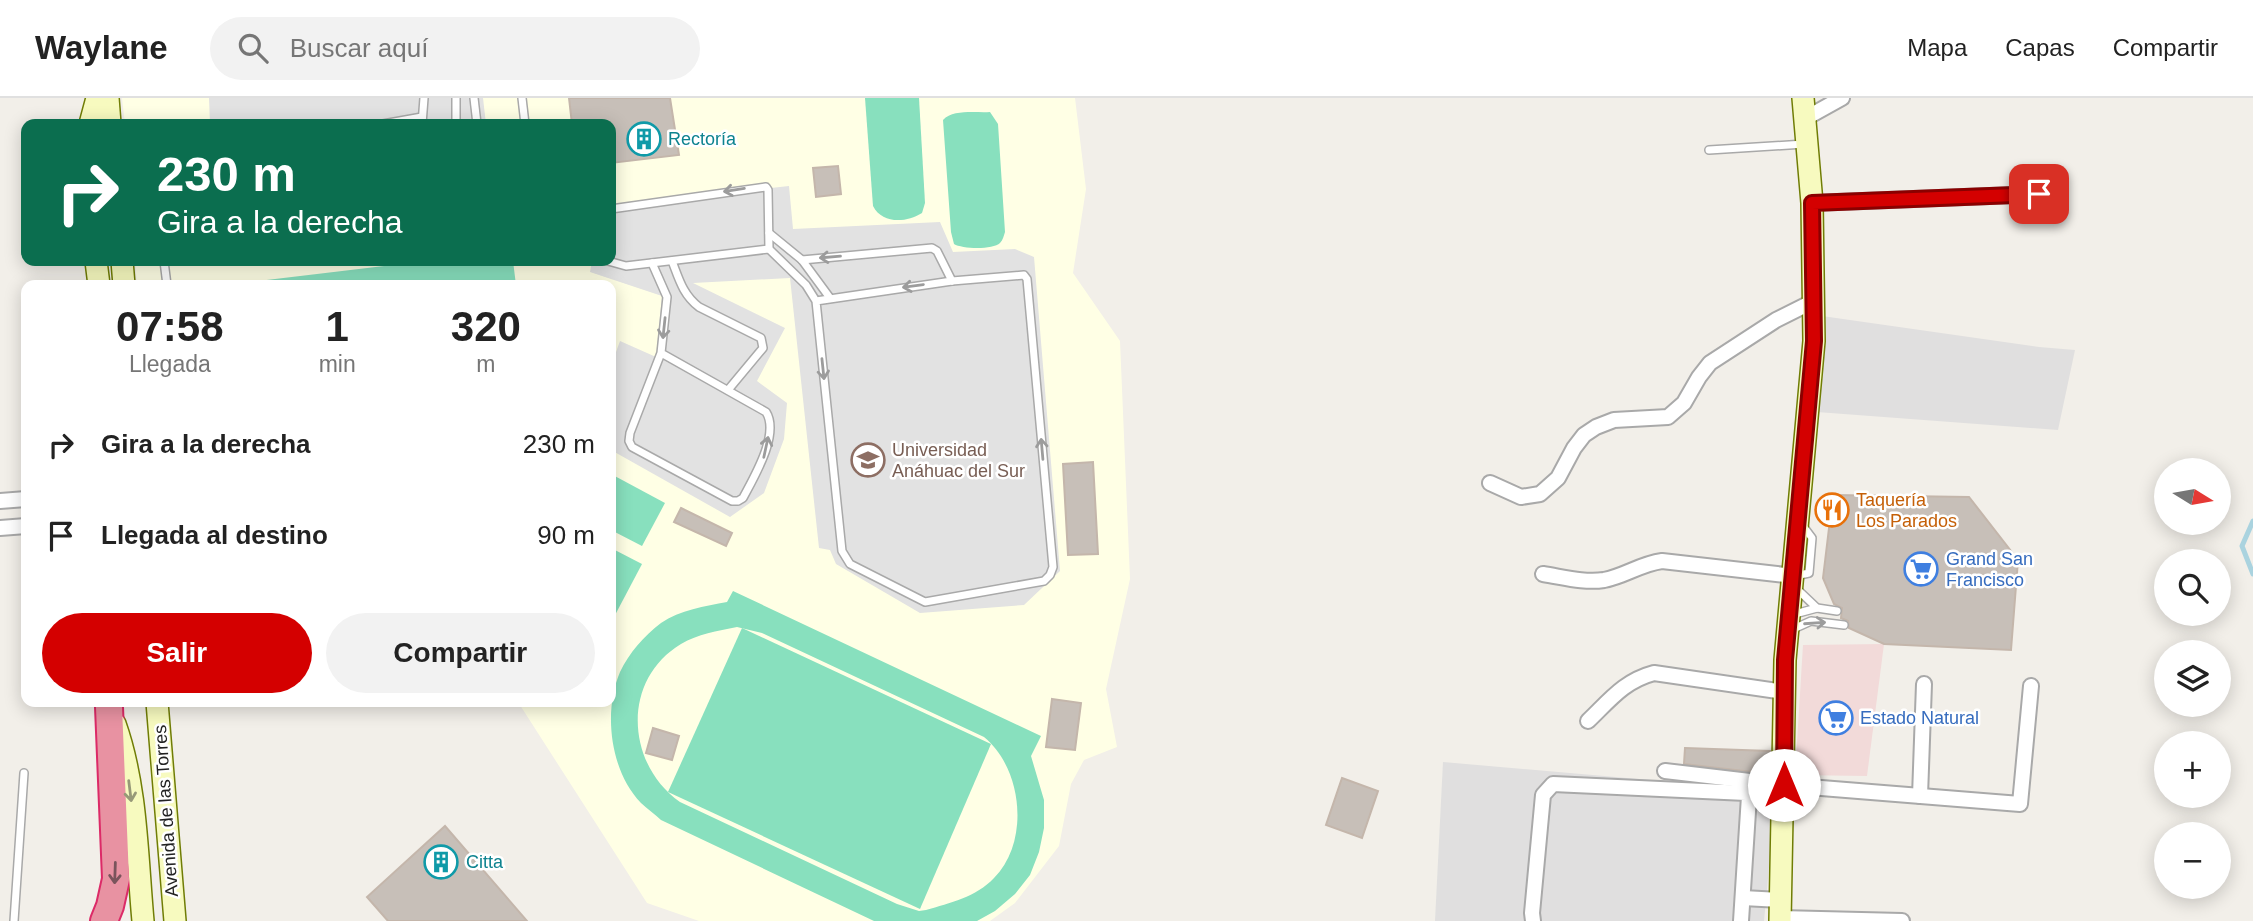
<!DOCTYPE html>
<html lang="es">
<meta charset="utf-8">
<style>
:root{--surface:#fff;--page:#f2f2f2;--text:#222;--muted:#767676;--line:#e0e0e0;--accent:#d40000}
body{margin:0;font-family:Arial,sans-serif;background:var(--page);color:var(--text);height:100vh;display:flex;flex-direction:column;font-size:26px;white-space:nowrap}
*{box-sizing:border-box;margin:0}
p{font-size:23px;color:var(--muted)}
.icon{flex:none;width:38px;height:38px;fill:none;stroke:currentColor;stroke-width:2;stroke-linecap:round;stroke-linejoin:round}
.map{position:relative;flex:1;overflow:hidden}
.side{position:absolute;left:21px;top:182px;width:595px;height:427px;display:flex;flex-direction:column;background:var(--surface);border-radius:14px;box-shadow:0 4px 18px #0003}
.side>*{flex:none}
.banner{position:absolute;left:21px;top:21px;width:595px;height:147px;border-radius:14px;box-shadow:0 4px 18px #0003;background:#0b6e4f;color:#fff;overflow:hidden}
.needle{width:46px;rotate:101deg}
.buttons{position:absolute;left:2154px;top:360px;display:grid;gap:14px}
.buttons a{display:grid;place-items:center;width:77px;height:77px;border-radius:50%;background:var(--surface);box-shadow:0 4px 18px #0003;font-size:35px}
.pin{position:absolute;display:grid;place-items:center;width:60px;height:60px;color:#fff;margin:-30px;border-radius:14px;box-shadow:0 4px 10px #0006}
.me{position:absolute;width:77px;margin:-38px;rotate:0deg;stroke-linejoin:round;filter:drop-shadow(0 0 5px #0008)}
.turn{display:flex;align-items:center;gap:24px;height:147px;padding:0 21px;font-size:32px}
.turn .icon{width:91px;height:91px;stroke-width:2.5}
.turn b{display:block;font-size:49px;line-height:60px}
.eta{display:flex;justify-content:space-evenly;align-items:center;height:119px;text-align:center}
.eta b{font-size:42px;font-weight:700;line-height:49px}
.primary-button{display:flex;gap:14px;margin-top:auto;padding:14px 21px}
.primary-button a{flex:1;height:80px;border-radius:42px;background:var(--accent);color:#fff;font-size:28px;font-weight:700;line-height:80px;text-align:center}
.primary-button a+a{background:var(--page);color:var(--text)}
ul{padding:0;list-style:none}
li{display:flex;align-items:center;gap:21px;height:91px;padding:0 21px}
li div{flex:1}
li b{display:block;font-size:26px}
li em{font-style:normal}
header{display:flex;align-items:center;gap:42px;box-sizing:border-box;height:98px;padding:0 35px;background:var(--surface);border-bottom:2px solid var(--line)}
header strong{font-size:33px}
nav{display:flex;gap:38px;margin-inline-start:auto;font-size:24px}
.search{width:490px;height:63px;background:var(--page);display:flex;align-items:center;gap:18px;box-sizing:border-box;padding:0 24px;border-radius:38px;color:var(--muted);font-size:26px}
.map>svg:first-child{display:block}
.residential{fill:#e0dfdf}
.commercial{fill:#f2dad9}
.education{fill:#ffffe5}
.pitch{fill:#88e0be;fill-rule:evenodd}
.parking{fill:#e2e2e2}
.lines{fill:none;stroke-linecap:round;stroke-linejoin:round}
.stream{stroke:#aad3df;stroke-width:5}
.building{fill:#c7bfb8;stroke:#c4b6ab;stroke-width:2}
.lane-casing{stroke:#a9a9a9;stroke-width:10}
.street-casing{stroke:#a9a9a9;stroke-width:18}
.secondary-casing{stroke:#707d05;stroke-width:24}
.highway-casing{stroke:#dc2a67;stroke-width:30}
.lane{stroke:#fff;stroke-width:7}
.street{stroke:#fff;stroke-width:14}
.secondary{stroke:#f7fabf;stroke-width:21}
.highway{stroke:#e892a2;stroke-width:26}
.oneway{stroke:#9c9c9c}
.oneway2{stroke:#979978}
.oneway3{stroke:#7b545c}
.route-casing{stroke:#8a0000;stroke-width:18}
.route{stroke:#d40000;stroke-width:12}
.labels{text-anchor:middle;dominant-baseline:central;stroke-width:5;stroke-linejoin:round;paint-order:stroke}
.culture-label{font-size:18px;fill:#0d838f;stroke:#fff;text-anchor:start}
.education-label{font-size:18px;fill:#785e54;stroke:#fff;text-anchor:start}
.food-label{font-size:18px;fill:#c56008;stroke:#fff;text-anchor:start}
.shop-label{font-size:18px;fill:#366cbe;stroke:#fff;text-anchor:start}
.street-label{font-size:18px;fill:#222;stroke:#fff}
</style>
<header>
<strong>Waylane</strong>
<div class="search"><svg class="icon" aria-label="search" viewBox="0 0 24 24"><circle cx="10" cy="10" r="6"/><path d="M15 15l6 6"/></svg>Buscar aquí</div>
<nav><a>Mapa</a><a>Capas</a><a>Compartir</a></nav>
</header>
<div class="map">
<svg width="2253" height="823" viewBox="0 0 2253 823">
<rect width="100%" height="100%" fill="#f2efe9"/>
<g class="residential">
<path d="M1822,218L2039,249L2075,252L2058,332L1817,314Z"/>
<path d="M1443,664L1776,693L1764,823H1435Z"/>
</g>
<path class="commercial" d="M1884,546L1867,678L1795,677L1803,547Z"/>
<path class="education" d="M122,0H1075L1086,91L1073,175L1120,243L1130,481L1106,591L1117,649L1084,662L1071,686L1059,748L1015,805L990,823H699L647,805L518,604H611V187H137L135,163H611V26H125Z"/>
<g class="pitch">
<path d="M865,0H919L925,105L922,115C906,125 882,126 873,108Z"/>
<path d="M990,14L998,26L1005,134C1004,137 1003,142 1000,145C993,152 962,151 954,146L951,134L943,22C953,11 976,15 990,14Z"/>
<path d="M426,163H513L516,187H224Z"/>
<path d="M611,376L665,405L642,448L611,432Z"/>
<path d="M611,450L642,466L614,519L611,518Z"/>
<path d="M733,493L1041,638L1031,658L1044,702V730L1039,754L1030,777L1015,796L995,813L977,823H874L661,722C655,716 647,711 641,705C610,673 603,614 620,574C629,555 644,538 661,525C680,512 705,508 727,504ZM737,529L762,535L984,639C1023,671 1030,744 994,780C976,799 950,805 926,812L919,813L897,806L680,704C626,666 621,582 681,546C698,536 717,533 737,529Z"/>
<path d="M742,530L991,646L920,811L668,694Z"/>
</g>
<g class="parking">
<path d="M209,0H483L486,26H210Z"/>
<path d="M789,88L793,131L940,124L953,154L1015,151L1034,159L1060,473L1024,507L920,515L836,466L830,452L819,450L790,180L693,185L785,230L757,283L787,305L784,341L764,395L730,419L611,352V268L620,243L656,259L662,198L590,174L592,163H611V107Z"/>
</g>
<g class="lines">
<path class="stream" d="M2253,423L2242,448L2253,476"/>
</g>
<g class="building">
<path d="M569,0H670L679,57L611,65V26H572Z"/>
<path d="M838,68L841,96L816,99L813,70Z"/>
<path d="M1093,364L1098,456L1068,457L1063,366Z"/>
<path d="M1833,397L1969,399L2018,462L2011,552L1884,546L1849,530L1848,523L1841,520L1842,510L1834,506L1823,480Z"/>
<path d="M681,410L732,435L726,448L674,424Z"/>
<path d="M1052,601L1081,605L1075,652L1046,649Z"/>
<path d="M653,630L679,638L672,662L646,655Z"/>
<path d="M1685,650L1770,653V676L1684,666Z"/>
<path d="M1342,680L1378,693L1362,740L1326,727Z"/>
<path d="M445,728L527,823H388L367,799Z"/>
</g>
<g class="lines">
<defs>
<g id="lane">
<path d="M456,0V26"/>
<path d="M474,0L477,26"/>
<path d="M522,0L525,26"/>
<path d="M383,26L422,19"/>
<path d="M422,26L424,0"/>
<path d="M1709,52L1804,46"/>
<path d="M611,111L766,89L768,92L769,151L806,187L816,203L842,453L850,466L925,504L1044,483L1050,477L1053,469L1027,181L1024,177L952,183L816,203"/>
<path d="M769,135L802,162L830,200"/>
<path d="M802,162L932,150L937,153L952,183"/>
<path d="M164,163L167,187"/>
<path d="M608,163L626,168L769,151"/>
<path d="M672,163C679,181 683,197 699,209L761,240L763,250L728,292"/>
<path d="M652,165L667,199L661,255L630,335L629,343L632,349L732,403H738L743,400C754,379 780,336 766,314L661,255"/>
<path d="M1795,478L1809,475L1812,440L1803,428"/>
<path d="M1797,491L1817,510L1837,513"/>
<path d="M1791,517L1817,510"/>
<path d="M1791,532L1811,523L1844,527"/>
<path d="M14,823L24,675"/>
</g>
<g id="street">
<path d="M1806,20L1842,0"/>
<path d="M1812,105L2039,96"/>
<path d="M1490,385L1521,399L1540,396L1558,380L1574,350L1584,337L1596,329L1614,322L1668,319L1684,305L1699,279L1710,265L1776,222L1814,203"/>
<path d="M0,403L26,401"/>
<path d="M0,430L26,428"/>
<path d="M1543,476C1563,479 1584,485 1604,482C1625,478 1640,466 1662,463L1794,478"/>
<path d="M1588,623C1610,602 1624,583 1654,575L1784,594"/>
<path d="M1665,673L1784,687L2020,706L2031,588"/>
<path d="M1920,698L1924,586"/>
<path d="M1743,800L1781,802"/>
<path d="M1780,820L1902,823"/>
<path d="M1533,823L1532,815L1543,697L1553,686L1746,695L1749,698L1741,823"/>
</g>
<g id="secondary">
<path d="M108,0L110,26"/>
<path d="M90,26L97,0"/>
<path d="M96,163L99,187"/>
<path d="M122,163L124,187"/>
<path d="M157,604L175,823"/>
<path d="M115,626C137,688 137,758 143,823"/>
<path d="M1780,823L1785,562L1814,243L1812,105L1803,0"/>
</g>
<path id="highway" d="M104,823L110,808L116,781L109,609"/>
</defs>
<use href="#lane" class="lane-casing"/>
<use href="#street" class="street-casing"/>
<use href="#secondary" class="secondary-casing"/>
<use href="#highway" class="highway-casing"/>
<use href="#lane" class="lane"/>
<use href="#street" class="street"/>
<use href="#secondary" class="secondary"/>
<use href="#highway" class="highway"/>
</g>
<defs><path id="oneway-shaft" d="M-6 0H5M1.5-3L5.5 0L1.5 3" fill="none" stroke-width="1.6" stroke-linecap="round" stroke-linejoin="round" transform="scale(1.75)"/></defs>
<g class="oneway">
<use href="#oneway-shaft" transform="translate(734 92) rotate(171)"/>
<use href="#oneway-shaft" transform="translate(830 159) rotate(175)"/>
<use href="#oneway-shaft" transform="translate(913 188) rotate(172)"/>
<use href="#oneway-shaft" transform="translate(664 230) rotate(96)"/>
<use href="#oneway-shaft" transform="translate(823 271) rotate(84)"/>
<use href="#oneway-shaft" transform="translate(766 349) rotate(-78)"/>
<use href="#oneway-shaft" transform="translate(1042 351) rotate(-95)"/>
<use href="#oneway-shaft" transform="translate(1815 525) rotate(-4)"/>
</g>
<use class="oneway2" href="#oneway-shaft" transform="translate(130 693) rotate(83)"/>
<use class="oneway3" href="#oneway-shaft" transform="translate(115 775) rotate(92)"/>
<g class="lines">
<defs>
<path id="route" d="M1784,687L1785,562L1814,243L1812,105L2039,96"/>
</defs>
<use href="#route" class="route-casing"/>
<use href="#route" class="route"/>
</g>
<defs>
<symbol id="building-ring" viewBox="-11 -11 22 22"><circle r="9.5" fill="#fff" stroke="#0f9aa8" stroke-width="1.5"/><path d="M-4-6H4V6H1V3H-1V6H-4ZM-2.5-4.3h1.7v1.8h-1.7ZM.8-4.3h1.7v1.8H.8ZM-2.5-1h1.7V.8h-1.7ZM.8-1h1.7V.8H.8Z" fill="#0f9aa8"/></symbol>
<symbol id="university-ring" viewBox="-11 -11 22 22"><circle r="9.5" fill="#fff" stroke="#8d6e63" stroke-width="1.5"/><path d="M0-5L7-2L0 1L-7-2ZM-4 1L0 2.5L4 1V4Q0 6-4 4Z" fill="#8d6e63"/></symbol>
<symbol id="restaurant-ring" viewBox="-11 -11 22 22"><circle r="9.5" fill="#fff" stroke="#e8710a" stroke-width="1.5"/><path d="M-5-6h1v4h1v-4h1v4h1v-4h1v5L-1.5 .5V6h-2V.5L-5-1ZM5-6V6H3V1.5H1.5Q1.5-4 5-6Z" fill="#e8710a"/></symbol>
<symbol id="supermarket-ring" viewBox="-11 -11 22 22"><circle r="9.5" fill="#fff" stroke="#3f7fe0" stroke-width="1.5"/><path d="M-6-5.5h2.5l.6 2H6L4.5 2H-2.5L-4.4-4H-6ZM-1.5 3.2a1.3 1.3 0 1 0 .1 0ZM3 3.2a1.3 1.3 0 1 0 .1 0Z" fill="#3f7fe0"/></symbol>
</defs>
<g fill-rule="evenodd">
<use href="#building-ring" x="625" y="22" width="38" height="38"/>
<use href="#university-ring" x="849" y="343" width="38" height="38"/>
<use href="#restaurant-ring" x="1813" y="393" width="38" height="38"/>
<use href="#supermarket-ring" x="1902" y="452" width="38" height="38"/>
<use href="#supermarket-ring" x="1817" y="601" width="38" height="38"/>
<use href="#building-ring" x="422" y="745" width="38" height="38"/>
</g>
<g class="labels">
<g class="culture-label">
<text x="668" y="41">Rectoría</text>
<text x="466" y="764">Citta</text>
</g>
<g class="education-label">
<text x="892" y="352">Universidad<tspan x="892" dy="21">Anáhuac del Sur</tspan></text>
</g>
<g class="food-label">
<text x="1856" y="402">Taquería<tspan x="1856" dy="21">Los Parados</tspan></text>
</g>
<g class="shop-label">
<text x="1946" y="461">Grand San<tspan x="1946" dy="21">Francisco</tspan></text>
<text x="1860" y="620">Estado Natural</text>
</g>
<g class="street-label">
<text transform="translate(166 713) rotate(-94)">Avenida de las Torres</text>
</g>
</g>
</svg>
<div class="buttons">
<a><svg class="needle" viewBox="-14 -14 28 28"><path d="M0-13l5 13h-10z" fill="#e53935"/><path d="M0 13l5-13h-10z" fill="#767676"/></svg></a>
<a><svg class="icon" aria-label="search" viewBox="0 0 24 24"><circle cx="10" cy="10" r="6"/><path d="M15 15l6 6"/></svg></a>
<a><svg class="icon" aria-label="layers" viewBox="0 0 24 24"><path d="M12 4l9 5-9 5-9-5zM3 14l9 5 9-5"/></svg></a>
<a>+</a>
<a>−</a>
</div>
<div class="pin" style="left:2039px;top:96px;background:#d93025"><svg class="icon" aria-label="arrive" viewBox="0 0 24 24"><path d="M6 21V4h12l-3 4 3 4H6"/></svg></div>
<svg class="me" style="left:1784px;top:687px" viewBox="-20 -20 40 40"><circle r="19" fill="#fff"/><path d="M0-13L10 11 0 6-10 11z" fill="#d40000"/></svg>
<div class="banner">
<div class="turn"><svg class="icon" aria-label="right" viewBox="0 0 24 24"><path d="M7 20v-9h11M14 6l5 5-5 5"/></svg><div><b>230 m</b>Gira a la derecha</div></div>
</div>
<section class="side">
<div class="eta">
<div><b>07:58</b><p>Llegada</p></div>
<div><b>1</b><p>min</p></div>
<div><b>320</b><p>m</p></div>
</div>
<ul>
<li><svg class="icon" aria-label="right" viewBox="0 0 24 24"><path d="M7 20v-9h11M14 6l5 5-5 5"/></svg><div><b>Gira a la derecha</b></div><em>230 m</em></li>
<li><svg class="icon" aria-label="arrive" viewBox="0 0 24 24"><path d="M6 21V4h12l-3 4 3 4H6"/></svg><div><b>Llegada al destino</b></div><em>90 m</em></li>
</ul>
<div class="primary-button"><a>Salir</a><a>Compartir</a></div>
</section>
</div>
